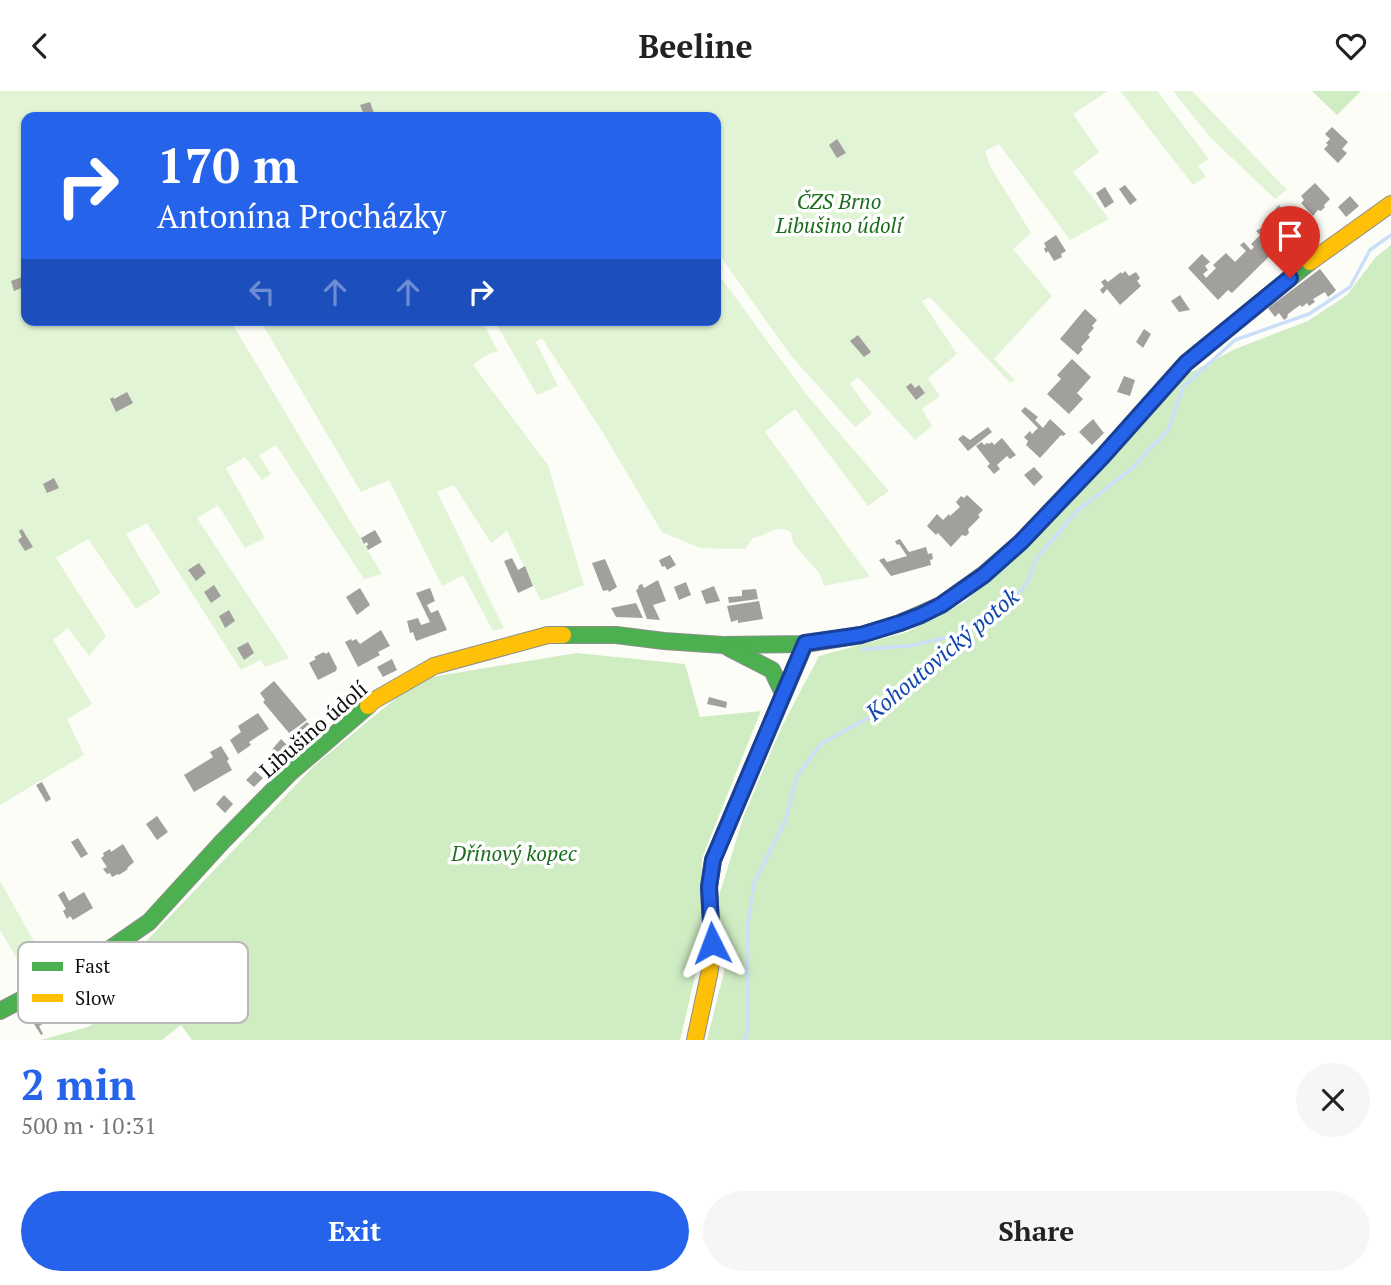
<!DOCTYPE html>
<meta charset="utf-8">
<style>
:root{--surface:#fff;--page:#f6f6f6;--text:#222;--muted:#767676;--accent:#2563eb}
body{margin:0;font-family:"PT Serif",serif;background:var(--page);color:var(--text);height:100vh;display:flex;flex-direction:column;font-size:26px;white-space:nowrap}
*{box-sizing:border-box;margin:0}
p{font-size:23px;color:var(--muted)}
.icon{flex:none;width:38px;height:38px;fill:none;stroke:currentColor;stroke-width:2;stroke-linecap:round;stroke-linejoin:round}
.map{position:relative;height:949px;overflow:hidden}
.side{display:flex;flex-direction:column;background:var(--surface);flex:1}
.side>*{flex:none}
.hud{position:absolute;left:21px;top:21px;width:700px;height:214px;border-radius:14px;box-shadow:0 2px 5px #0004;background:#2563eb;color:#fff;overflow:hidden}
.pin{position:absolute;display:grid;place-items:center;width:60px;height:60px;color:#fff;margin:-72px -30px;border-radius:50% 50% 50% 0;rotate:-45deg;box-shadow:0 0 7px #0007}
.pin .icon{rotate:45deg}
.me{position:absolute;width:77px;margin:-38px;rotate:357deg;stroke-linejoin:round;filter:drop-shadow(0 0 5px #0008)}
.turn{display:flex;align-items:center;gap:24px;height:147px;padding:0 21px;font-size:32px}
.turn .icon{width:91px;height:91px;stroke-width:2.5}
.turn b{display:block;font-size:49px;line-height:60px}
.lanes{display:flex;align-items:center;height:66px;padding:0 21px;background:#0003;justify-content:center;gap:35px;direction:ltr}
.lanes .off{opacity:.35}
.round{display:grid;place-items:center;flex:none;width:74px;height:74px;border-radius:37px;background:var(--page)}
.headline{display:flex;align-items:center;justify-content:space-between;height:119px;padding:0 21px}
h1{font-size:42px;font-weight:800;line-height:52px;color:var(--accent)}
.action{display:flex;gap:14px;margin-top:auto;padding:14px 21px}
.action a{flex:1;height:80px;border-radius:42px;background:var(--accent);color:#fff;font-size:28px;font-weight:800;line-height:80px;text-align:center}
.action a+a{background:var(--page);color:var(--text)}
header{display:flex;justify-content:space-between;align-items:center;height:91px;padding:0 21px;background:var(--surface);font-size:32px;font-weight:800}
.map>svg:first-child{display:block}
.green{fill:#e1f4d5}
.forest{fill:#cfecc3}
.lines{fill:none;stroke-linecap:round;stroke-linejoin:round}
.stream{stroke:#cbdff9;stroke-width:3.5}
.building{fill:#a1a09c}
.fast-casing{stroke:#8e8e8b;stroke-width:18}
.slow-casing{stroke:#8e8e8b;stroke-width:18}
.fast{stroke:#4caf50;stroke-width:16}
.slow{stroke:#ffc107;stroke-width:16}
.route-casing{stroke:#184099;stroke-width:18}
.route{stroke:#2563eb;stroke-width:12}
.labels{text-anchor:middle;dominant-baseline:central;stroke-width:7;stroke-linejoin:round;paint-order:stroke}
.park-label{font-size:21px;font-style:italic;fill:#1b6e1c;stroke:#fff}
.street-label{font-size:21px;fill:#111;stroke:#fff}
.water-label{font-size:23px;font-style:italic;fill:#1047ac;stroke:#fff}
.key{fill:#fff;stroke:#b8b8b8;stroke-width:2}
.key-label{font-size:19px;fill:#111}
</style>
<header><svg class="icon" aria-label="back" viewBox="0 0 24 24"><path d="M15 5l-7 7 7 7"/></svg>Beeline<svg class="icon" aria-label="heart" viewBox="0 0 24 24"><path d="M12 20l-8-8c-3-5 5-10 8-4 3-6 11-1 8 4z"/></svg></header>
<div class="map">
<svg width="1391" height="949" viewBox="0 0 1391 949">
<rect width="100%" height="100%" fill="#fdfdf7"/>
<g class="green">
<path d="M0,0H1108L1073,23L1099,61L1073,81L1109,128L1070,149L999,53L985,60L990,75L1031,142L1013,158L1052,205L994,268L1015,289L1010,292L930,206L922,210L957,263L928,287L940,305L922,318L932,335L915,349L858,286L850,293L872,323L855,336L791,265L725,172L716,156V26H26V229H230L382,483L364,488L276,354L259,364L271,383L262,389L245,366L226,377L265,447L245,457L218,414L197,427L289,567L265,576L261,569L241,579L147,432L126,443L161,502L136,518L88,448L56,467L106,545L89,565L68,537L53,549L92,613L67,628L84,664L0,714Z"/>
<path d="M1120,0H1157L1209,68L1198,75L1206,86L1193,94Z"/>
<path d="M1173,0H1192L1287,99L1275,108L1209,45Z"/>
<path d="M716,180L806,303L889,400L868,415L795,318L765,341L870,486L824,495L820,483L793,452L791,441C776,432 768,445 753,447L745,458L700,457L662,441L603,342L542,247L536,251L558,295L537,304L494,229H716Z"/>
<path d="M260,229H481L498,260L485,265L473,274L548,374L584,494L541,510L507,440L491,452L454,394L437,401L504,537L493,540L463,484L442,495L389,389L361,401Z"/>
<path d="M0,790L42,865L23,878L0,839Z"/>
</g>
<g class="forest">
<path d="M1312,0H1361L1337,24Z"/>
<path d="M1391,154V949H707L724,881L718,808L744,724L782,635L819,565L907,541L966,510L1184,285L1235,258L1308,230L1347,204L1375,167Z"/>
<path d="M577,562L685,573L700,626L761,620L702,767L700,865L680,949H192L181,934L162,949H40L88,936L153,897L131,866L315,674L419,588Z"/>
</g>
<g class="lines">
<g class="stream">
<path d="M863,558L909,555L961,543"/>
<path d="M745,949L747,942V840L754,792L786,728L797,685L821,653L882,619L961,543L1013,510L1028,490L1036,468L1077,420L1130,379L1168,339L1183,296L1235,249L1309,223L1350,196L1370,159L1391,144"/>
</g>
</g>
<g class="building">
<path d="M370,11L374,22L365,26L360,14Z"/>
<path d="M1332,36L1348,51L1342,58L1347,62L1338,72L1324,58L1328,54L1326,52L1330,48L1325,43Z"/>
<path d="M837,48L846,62L837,67L829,54Z"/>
<path d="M1315,92L1330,108L1324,114L1325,116L1321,120L1318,119L1313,125L1301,112L1304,109L1301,105Z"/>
<path d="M1125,94L1137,109L1130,114L1119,98Z"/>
<path d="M1105,96L1114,111L1105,117L1096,102Z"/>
<path d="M1350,105L1359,115L1346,126L1338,116Z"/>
<path d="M1279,114L1299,136L1232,202L1228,199L1218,209L1188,177L1202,163L1210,171L1205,175L1208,179L1203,183L1206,187L1216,177L1213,174L1226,162L1235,171L1246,160L1240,154L1244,151L1251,159L1254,156L1251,153L1260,144L1256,140L1261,137L1266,143L1283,126L1275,118Z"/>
<path d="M1056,144L1066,160L1061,163L1062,166L1054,170L1048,160L1046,162L1044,158L1046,156L1044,152Z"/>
<path d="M1320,178L1336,199L1333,202L1328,206L1325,201L1313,208L1315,211L1309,215L1307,212L1302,216L1300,214L1288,223L1287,227L1284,229L1279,222L1275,226L1268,217Z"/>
<path d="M1125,180L1129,185L1136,181L1140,187L1137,190L1141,195L1120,214L1107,198L1103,203L1100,199L1104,195L1101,191L1105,188L1108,191L1121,181L1122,183Z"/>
<path d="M22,186L26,195L14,200L11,190Z"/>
<path d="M1180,204L1190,219L1179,221L1171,210Z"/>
<path d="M1085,218L1097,229L1092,235L1094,237L1088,244L1090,246L1081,256L1083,258L1078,264L1060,248Z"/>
<path d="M1144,238L1151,243L1143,257L1136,251Z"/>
<path d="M858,244L871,261L864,266L850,250Z"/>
<path d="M1072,268L1091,286L1077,302L1083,308L1069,323L1047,303L1061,288L1057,284Z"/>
<path d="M1124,285L1135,289L1130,305L1117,301Z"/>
<path d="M911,292L915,297L919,294L925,302L916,309L906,296Z"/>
<path d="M127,301L133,312L116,321L110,308L113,306L114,308Z"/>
<path d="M1025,316L1038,326L1035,329L1043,337L1050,328L1066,343L1063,345L1061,344L1040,367L1026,354L1028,350L1024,346L1030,340L1032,343L1038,337L1021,320Z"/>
<path d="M1093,328L1104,342L1092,354L1079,341Z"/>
<path d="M988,336L992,341L968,360L958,348L963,344L970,349Z"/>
<path d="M1002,347L1016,364L1010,368L1007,365L997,374L1000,378L994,383L987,375L990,373L976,355L982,351L984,354L987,352L989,353L992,351L994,354Z"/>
<path d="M1034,376L1043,386L1034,395L1024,384Z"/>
<path d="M54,387L59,397L47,402L43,393Z"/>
<path d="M967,404L983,419L978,424L980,426L968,438L969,442L966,445L962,444L951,456L938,442L936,444L927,435L937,423L943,429L949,423L950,425L960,416L956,411L961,405L964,407Z"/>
<path d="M22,438L33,456L25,460L18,449L22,446L19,440Z"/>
<path d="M375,439L382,451L368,459L366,455L368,454L367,451L364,453L361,447Z"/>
<path d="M900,448L909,461L926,456L928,463L932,462L933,468L930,469L931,474L891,485L879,469L884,467L887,471L907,465L899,453L897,454L895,450Z"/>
<path d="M670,464L676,474L667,479L665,475L662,476L659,469Z"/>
<path d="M512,467L518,479L525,475L533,495L518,502L504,470Z"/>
<path d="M605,468L617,496L609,501L608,499L603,500L592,472Z"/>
<path d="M199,472L206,482L196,490L188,479Z"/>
<path d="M658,489L666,510L653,514L660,529L647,528L636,499L638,498L639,494L642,493L644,497Z"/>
<path d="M686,491L691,504L679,509L674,496Z"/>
<path d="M214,494L221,505L211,512L204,501Z"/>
<path d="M714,495L720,510L706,513L701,500Z"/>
<path d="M360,497L370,514L357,524L346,506Z"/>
<path d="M430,497L435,510L427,514L431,522L438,519L447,539L416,550L413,541L410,542L407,530L418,527L421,534L430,531L416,502Z"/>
<path d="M756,498L758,508L729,512L728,506L742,505V499Z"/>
<path d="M759,510L763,528L738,532V529L731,531L727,515Z"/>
<path d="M636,512L643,527L616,526L611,517Z"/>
<path d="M229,519L235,530L225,537L219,525Z"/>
<path d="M381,539L390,555L378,561L380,564L358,576L345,551L351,548L352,550L356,548L360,553Z"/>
<path d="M248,551L254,562L244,569L237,557Z"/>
<path d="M324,561L325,563L329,561L337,577L336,580L318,589L309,572L316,568L314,566Z"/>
<path d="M392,568L397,579L383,586L377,576Z"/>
<path d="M274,590L307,629L289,642L263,611L265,609L260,602Z"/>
<path d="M709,606L727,611L726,617L707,613Z"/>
<path d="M258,622L269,638L249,651L251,654L238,663L230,649L241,641L238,635Z"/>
<path d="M307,631L312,636L297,651L291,644Z"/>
<path d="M281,648L290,657L279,669L270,661Z"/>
<path d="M221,655L229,668L227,670L232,679L194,701L184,684L213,666L210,661Z"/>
<path d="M255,680L263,687L254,696L246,689Z"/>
<path d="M42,691L51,708L46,711L36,694Z"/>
<path d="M224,704L233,713L225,722L216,713Z"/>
<path d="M157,725L168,741L157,749L146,733Z"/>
<path d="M78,747L88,763L81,767L71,751Z"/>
<path d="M123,753L134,771L127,777L128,778L119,784L118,783L112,786L110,782L107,783L103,778L107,776L101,767L104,765L103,762L110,758L111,761Z"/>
<path d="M64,800L69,810L84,801L93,817L73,829L70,825L67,828L63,820L66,818L58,804Z"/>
<path d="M41,915L44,920L49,918L54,927L39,935L43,943L41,944L27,922Z"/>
</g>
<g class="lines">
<defs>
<g id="fast">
<path d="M563,544H616L664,550L723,554L805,553L861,544L900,532L941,514L984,483L1021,451L1103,365L1186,272L1310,171"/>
<path d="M729,557L772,579L783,602"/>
<path d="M0,920L84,876L149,831L222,751L290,682L368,615"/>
</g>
<g id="slow">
<path d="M1310,171L1391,113"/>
<path d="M368,615L373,610L434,575L548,544H563"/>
<path d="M695,949L710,879L712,852L709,796L713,769L805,553"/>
</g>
</defs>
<use href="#fast" class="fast-casing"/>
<use href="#slow" class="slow-casing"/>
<use href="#fast" class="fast"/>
<use href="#slow" class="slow"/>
</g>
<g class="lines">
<defs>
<path id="route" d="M712,852L709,796L713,769L805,552L861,544L900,532L921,524L941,514L984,484L1021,451L1103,365L1186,272L1290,187"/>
</defs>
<use href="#route" class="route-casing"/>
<use href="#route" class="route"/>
</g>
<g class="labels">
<g class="park-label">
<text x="839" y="110">ČZS Brno<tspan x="839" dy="24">Libušino údolí</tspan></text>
<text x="514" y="762">Dřínový kopec</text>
</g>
<g class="street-label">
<text transform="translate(313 638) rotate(-41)">Libušino údolí</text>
</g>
<g class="water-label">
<text transform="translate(942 563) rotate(-40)">Kohoutovický potok</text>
</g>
</g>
<rect x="18" y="851" width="230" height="81" rx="10" class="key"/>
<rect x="32" y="871" width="31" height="9" fill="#4caf50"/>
<rect x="32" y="903" width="31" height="8" fill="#ffc107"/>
<g class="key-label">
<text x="75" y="882">Fast</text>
<text x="75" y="914">Slow</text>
</g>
</svg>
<div class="pin" style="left:1290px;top:187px;background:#d93025"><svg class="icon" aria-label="arrive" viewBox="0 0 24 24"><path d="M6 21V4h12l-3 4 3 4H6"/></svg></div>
<svg class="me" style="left:712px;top:852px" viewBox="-20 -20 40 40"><path d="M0-17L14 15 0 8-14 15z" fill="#2563eb" stroke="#fff" stroke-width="4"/></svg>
<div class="hud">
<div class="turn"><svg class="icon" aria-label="right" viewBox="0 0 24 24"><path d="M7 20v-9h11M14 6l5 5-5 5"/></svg><div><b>170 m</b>Antonína Procházky</div></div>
<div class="lanes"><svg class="icon off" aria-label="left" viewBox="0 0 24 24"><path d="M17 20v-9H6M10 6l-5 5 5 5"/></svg><svg class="icon off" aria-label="ahead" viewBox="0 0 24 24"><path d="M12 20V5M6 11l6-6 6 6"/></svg><svg class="icon off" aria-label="ahead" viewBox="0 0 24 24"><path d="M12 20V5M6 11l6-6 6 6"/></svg><svg class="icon" aria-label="right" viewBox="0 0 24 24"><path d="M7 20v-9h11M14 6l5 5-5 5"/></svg></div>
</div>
</div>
<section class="side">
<div class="headline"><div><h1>2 min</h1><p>500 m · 10:31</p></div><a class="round"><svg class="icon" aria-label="close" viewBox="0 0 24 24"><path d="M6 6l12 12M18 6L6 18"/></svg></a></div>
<div class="action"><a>Exit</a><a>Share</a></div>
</section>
